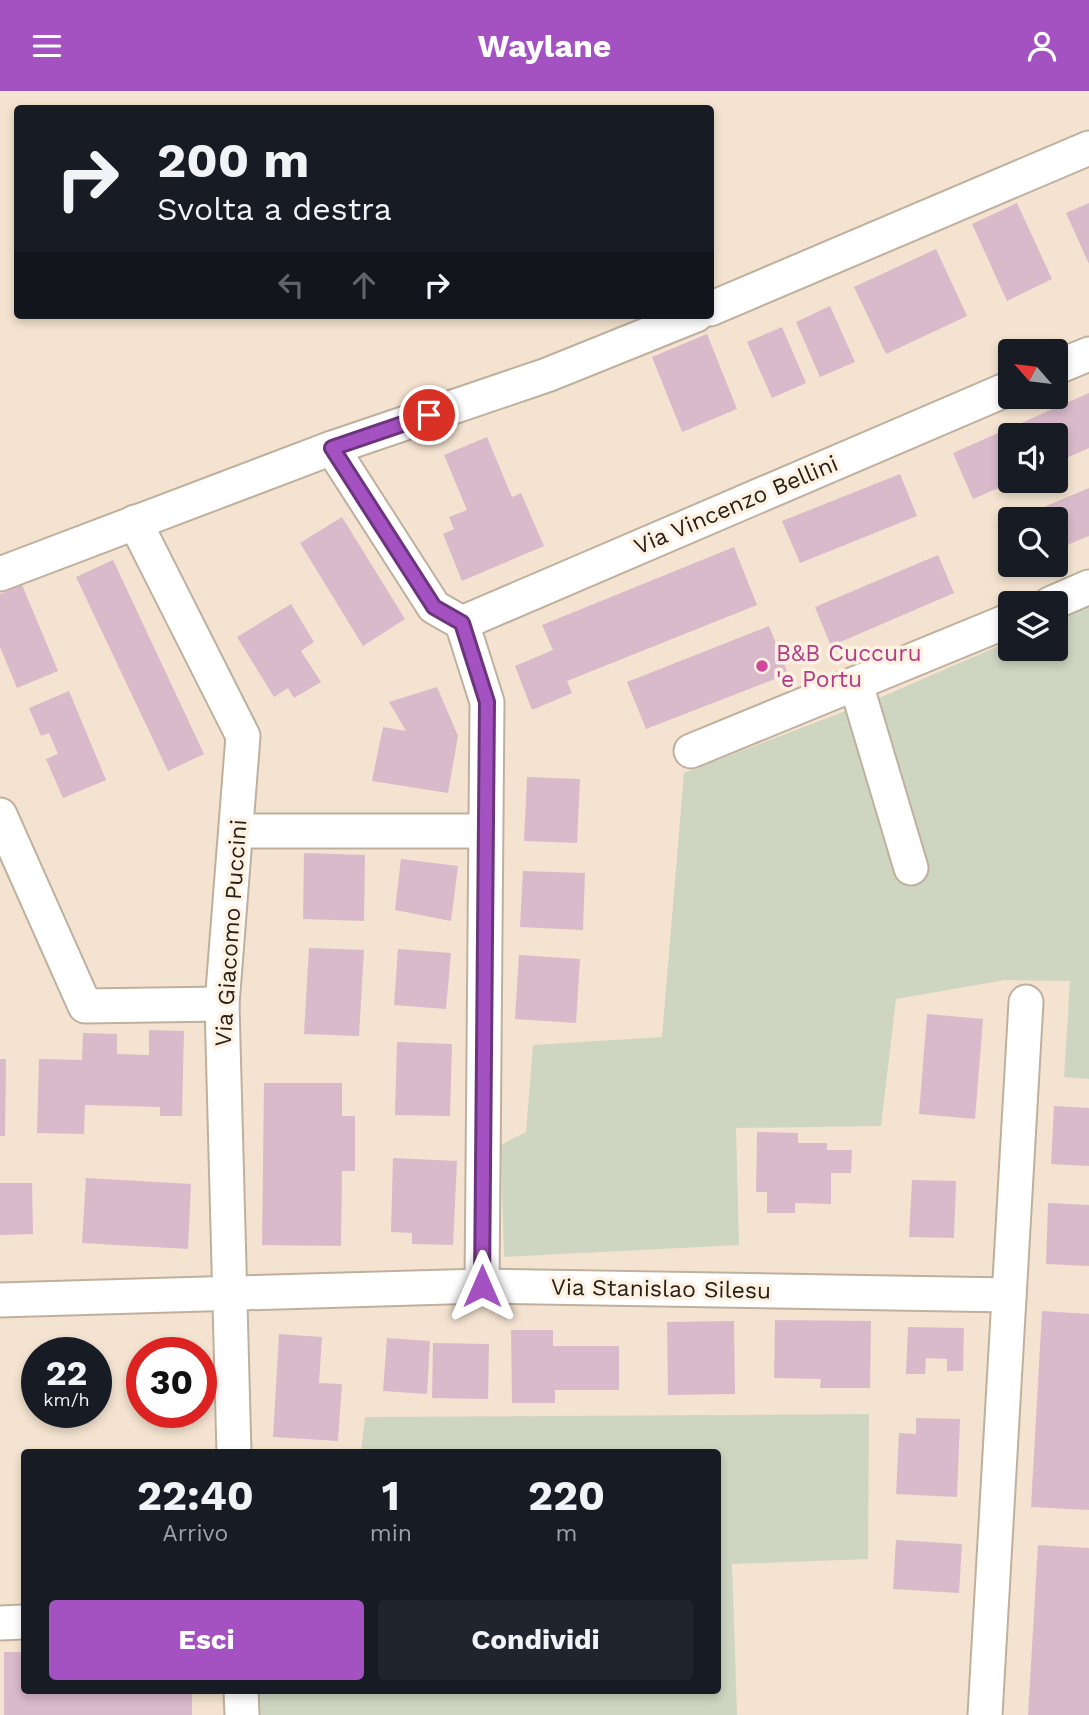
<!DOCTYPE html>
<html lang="it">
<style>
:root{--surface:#171b24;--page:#20242c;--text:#f1f3f6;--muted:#9ea1a6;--accent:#a451c1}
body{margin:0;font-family:"Work Sans",sans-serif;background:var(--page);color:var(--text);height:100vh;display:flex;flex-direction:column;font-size:26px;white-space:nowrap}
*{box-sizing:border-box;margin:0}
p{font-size:23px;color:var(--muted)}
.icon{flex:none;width:38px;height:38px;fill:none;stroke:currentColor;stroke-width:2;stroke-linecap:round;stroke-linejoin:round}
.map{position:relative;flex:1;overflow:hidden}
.side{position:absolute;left:21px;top:1358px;width:700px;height:245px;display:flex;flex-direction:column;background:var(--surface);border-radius:7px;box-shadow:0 4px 10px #0003}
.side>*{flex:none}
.hud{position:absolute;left:14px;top:14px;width:700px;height:214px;border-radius:7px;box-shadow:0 4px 10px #0003;background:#171b24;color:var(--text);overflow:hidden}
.needle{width:46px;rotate:298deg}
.fabs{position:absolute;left:998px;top:248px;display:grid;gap:14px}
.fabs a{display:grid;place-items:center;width:70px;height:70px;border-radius:7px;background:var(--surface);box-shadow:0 4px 10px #0003;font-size:35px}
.speed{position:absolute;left:21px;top:1246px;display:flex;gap:14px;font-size:35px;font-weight:700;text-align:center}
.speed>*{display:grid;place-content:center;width:91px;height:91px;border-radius:50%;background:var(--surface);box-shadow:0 4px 10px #0003;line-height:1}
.speed small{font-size:18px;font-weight:400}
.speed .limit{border:10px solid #d22;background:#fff;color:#111}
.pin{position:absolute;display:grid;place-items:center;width:60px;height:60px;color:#fff;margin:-30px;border:4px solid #fff;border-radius:50%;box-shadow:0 2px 7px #0007}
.me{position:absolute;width:77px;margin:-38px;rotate:0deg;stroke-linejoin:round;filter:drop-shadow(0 0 5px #0008)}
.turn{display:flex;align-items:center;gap:24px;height:147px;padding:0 28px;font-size:32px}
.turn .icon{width:91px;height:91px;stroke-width:2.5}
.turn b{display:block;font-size:49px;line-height:60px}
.lanes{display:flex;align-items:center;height:66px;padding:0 28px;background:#0003;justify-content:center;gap:35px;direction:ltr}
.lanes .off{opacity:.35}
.eta{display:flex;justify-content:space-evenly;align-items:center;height:119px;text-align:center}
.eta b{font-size:42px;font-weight:700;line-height:49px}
.primary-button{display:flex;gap:14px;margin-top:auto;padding:14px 28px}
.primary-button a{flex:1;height:80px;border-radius:7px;background:var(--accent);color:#fff;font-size:28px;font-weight:700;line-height:80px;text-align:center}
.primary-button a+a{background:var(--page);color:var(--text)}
header{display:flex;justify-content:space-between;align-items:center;height:91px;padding:0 28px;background:var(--accent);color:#fff;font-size:32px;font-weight:700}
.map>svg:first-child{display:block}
.green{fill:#ced6c1}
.building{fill:#d9baca}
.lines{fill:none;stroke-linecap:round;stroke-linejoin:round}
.minor-casing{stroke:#bfb09d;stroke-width:37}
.minor{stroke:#fff;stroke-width:33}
.route-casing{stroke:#6b357d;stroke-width:18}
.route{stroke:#a451c1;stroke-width:12}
.hotel-dot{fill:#d1479c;stroke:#fff1e1;stroke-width:2.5}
.labels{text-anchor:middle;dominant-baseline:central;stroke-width:7;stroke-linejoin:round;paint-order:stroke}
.street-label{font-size:23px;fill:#27211a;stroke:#fff1e1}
.hotel-label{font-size:23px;fill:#b23c85;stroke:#fff1e1;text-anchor:start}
</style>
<header><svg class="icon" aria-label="menu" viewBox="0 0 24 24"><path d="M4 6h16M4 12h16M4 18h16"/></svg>Waylane<svg class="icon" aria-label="person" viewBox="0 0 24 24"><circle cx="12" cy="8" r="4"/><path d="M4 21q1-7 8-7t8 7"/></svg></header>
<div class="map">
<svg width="1089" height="1624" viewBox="0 0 1089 1624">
<rect width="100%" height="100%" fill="#f4e3d0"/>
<g class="green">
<path d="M1089,516V988L1064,986L1070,890L1005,889L896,908L881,1035L736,1037L739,1154L504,1166L501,1054L526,1041L533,954L662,946L684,682L877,608L1010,550V558H1055V530Z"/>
<path d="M869,1323L868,1468L732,1473L737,1624H257L256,1600H718V1362L361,1361L365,1326Z"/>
</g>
<g class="building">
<path d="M1017,112L1052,188L1007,210L972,133Z"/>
<path d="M1089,112V173L1066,122Z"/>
<path d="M936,158L967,225L886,263L854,196Z"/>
<path d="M830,215L855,271L820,286L796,231Z"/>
<path d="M782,236L806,292L772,307L747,251Z"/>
<path d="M707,243L737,318L682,341L652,266Z"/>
<path d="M1089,302V357L1055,372V345H1010V392L973,408L953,362Z"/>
<path d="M487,346L512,406L521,402L544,455L462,490L443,443L454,438L449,426L467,419L444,364Z"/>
<path d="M900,383L917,425L800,472L782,430Z"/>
<path d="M1089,397V445L1055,459V429H1013Z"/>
<path d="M342,426L405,528L363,555L300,452Z"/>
<path d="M1010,430V466L997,435Z"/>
<path d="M734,456L757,514L567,590L572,602L532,619L515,575L553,559L542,534Z"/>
<path d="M938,464L954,502L831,555L815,516Z"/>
<path d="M113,469L204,663L168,680L76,486Z"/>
<path d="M22,494L58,580L17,597L0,556V503Z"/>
<path d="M291,513L314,551L301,560L321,591L294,607L288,597L274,606L237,546Z"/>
<path d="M769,535L788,583L646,638L627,591Z"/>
<path d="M437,596L458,645L448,702L372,690L383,636L406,640L389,611Z"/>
<path d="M69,600L106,689L63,707L46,668L58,663L49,642L41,645L29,617Z"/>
<path d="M527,686L580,688L577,752L524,750Z"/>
<path d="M304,762L365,764L364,830L303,828Z"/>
<path d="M401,768L458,775L451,830L395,819Z"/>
<path d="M523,780L585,782L583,839L520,836Z"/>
<path d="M309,857L364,859L359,945L304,943Z"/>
<path d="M398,858L451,862L446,918L394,914Z"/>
<path d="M519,864L580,868L576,932L515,928Z"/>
<path d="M927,923L983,928L975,1028L919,1023Z"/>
<path d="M149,939L184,940L182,1025H160V1016L85,1014L84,1043L37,1042L39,968L82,969L83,942L117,943V963L149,964Z"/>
<path d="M397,951L452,953L450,1025L395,1024Z"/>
<path d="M0,968H6L5,1045H0Z"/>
<path d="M264,992H342V1025H355V1080H342L341,1155L262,1154Z"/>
<path d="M1054,1015L1089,1017V1075L1051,1073Z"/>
<path d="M757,1041L798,1042V1052H827V1059H852L851,1082H831V1113L795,1112V1122H767V1101H756Z"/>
<path d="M393,1067L457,1070L453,1154L412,1153V1142L391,1141Z"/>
<path d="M86,1087L191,1093L188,1158L82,1152Z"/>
<path d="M912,1089L956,1090L954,1147L909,1146Z"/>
<path d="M0,1092H32L33,1143L0,1144Z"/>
<path d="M1048,1112L1089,1114V1175L1046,1173Z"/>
<path d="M1042,1220L1089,1223V1419L1031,1416Z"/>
<path d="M775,1229L871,1230L870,1297H820L821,1288L774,1287Z"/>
<path d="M734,1230L735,1303L668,1304L667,1231Z"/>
<path d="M908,1236L964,1237L963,1280H947V1268L926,1267L925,1283H906Z"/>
<path d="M511,1239H553V1255H619V1299H555V1312H512Z"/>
<path d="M279,1243L322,1246L319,1292L342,1293L338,1350L273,1346Z"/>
<path d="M387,1247L430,1250L427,1303L383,1300Z"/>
<path d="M433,1252L489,1253L488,1308L432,1307Z"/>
<path d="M916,1327L960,1328L957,1406L896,1403L899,1342L916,1343Z"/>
<path d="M896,1449L962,1453L959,1502L893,1498Z"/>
<path d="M1038,1454L1089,1457V1624H1028Z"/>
<path d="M4,1561H24V1600H192V1624H4Z"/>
</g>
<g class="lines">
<defs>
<g id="minor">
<path d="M710,218L1089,57"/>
<path d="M1055,277L1089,263"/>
<path d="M332,357L434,516L462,532L487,611L482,1195"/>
<path d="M135,431L243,645L222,913L234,1362"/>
<path d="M0,483L332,357L547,284L696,224"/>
<path d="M1050,513L1089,496"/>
<path d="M462,532L1010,297"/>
<path d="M856,593L911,777"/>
<path d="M691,660L1010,529"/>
<path d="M0,724L85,915L222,913"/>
<path d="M238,740H483"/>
<path d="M0,1209L482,1195L1009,1204"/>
<path d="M0,1532L24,1531"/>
<path d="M241,1600L242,1624"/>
<path d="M985,1624L1026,911"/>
</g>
</defs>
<use href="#minor" class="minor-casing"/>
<use href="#minor" class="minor"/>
</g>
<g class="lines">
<defs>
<path id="route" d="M429,324L332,357L434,516L462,532L487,611L482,1195"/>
</defs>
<use href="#route" class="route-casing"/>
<use href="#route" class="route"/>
</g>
<circle class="hotel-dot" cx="762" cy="575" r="7"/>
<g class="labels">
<g class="street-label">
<text transform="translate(736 414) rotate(-23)">Via Vincenzo Bellini</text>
<text transform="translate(231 842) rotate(-86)">Via Giacomo Puccini</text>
<text transform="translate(661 1198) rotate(1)">Via Stanislao Silesu</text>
</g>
<g class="hotel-label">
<text x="776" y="562">B&amp;B Cuccuru<tspan x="776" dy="26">'e Portu</tspan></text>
</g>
</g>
</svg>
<div class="fabs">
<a><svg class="needle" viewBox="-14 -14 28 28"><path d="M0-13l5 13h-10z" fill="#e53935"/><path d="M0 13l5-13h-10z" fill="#9ea1a6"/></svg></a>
<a><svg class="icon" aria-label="sound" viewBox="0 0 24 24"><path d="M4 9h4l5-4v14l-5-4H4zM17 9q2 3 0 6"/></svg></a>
<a><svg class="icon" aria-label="search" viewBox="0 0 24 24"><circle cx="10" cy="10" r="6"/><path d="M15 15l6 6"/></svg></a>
<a><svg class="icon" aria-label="layers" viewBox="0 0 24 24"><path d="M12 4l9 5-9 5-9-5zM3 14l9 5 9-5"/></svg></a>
</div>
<div class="speed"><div>22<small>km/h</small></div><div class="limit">30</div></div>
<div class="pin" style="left:429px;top:324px;background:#d93025"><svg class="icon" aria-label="arrive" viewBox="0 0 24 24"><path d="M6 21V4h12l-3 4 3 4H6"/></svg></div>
<svg class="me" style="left:482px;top:1195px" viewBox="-20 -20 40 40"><path d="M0-17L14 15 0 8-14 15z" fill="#a451c1" stroke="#fff" stroke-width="4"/></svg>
<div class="hud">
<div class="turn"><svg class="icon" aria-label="right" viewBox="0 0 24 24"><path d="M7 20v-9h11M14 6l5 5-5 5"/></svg><div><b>200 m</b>Svolta a destra</div></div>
<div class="lanes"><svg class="icon off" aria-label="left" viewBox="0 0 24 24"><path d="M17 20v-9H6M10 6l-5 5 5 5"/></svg><svg class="icon off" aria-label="ahead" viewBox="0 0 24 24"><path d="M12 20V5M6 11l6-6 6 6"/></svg><svg class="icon" aria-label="right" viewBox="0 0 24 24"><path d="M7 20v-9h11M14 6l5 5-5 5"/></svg></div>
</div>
<section class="side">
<div class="eta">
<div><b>22:40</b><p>Arrivo</p></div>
<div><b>1</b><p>min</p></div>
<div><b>220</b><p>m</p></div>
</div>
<div class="primary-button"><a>Esci</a><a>Condividi</a></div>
</section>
</div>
